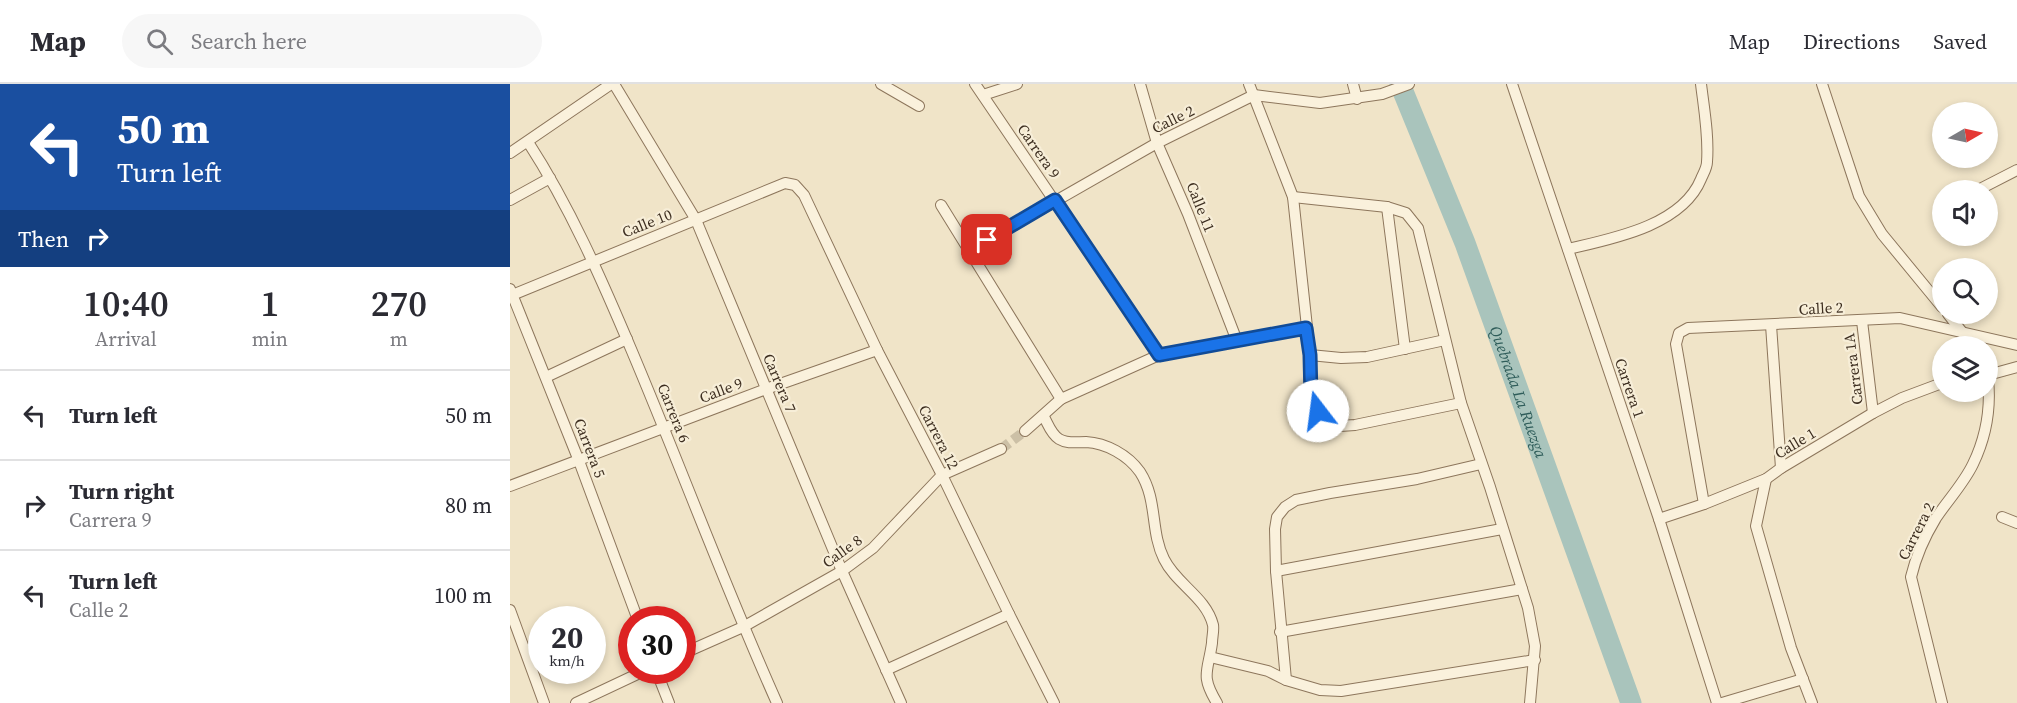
<!DOCTYPE html>
<style>
:root{--surface:#fff;--page:#f7f7f7;--text:#2b2b33;--muted:#7c7c81;--line:#e1e1e2}
body{margin:0;font-family:"Source Serif 4",serif;background:var(--page);color:var(--text);height:100vh;display:flex;flex-direction:column;font-size:22px;white-space:nowrap}
*{box-sizing:border-box;margin:0}
p{font-size:20px;color:var(--muted)}
.icon{flex:none;width:33px;height:33px;fill:none;stroke:currentColor;stroke-width:2;stroke-linecap:round;stroke-linejoin:round}
.map{position:relative;flex:1;overflow:hidden}
.drawer{display:flex;flex-direction:column;background:var(--surface);width:510px}
.drawer>*{flex:none}
.hud{background:#1a4fa0;color:#fff;overflow:hidden}
.needle{width:39px;rotate:81deg}
.fabs{position:absolute;left:1422px;top:18px;display:grid;gap:12px}
.fabs a{display:grid;place-items:center;width:66px;height:66px;border-radius:50%;background:var(--surface);box-shadow:0 3px 9px #0003;font-size:30px}
.speed{position:absolute;left:18px;top:522px;display:flex;gap:12px;font-size:30px;font-weight:700;text-align:center}
.speed>*{display:grid;place-content:center;width:78px;height:78px;border-radius:50%;background:var(--surface);box-shadow:0 3px 9px #0003;line-height:1}
.speed small{font-size:15px;font-weight:400}
.speed .limit{border:9px solid #d22;background:#fff;color:#111}
.pin{position:absolute;display:grid;place-items:center;width:51px;height:51px;color:#fff;margin:-26px;border-radius:12px;box-shadow:0 3px 9px #0006}
.me{position:absolute;width:66px;margin:-33px;rotate:345deg;stroke-linejoin:round;filter:drop-shadow(0 0 4px #0008)}
.turn{display:flex;align-items:center;gap:21px;height:126px;padding:0 18px;font-size:27px}
.turn .icon{width:78px;height:78px;stroke-width:2.5}
.turn b{display:block;font-size:42px;line-height:51px}
.then{display:flex;align-items:center;height:57px;padding:0 18px;background:#0003;gap:12px;font-size:22px}
.eta{display:flex;justify-content:space-evenly;align-items:center;height:102px;text-align:center}
.eta b{font-size:36px;font-weight:600;line-height:42px}
ul{padding:0;list-style:none}
li{display:flex;align-items:center;gap:18px;height:90px;padding:0 18px;border-top:2px solid var(--line)}
li div{flex:1}
li b{display:block;font-size:22px}
li em{font-style:normal}
header{display:flex;align-items:center;gap:36px;box-sizing:border-box;height:84px;padding:0 30px;background:var(--surface);border-bottom:2px solid var(--line)}
header strong{font-size:28px}
nav{display:flex;gap:33px;margin-inline-start:auto;font-size:21px}
.search{width:420px;height:54px;background:var(--page);display:flex;align-items:center;gap:15px;box-sizing:border-box;padding:0 21px;border-radius:33px;color:var(--muted);font-size:22px}
main{display:flex;flex:1;min-height:0}
.map>svg:first-child{display:block}
.lines{fill:none;stroke-linecap:round;stroke-linejoin:round}
.river{stroke:#a9c4bc;stroke-width:21}
.minor-tunnel{stroke:#ccc0a6;stroke-width:10;stroke-dasharray:10 5;stroke-linecap:butt}
.minor-casing{stroke:#8d765c;stroke-width:12}
.minor{stroke:#faf1dc;stroke-width:10}
.route-casing{stroke:#114b97;stroke-width:15}
.route{stroke:#1a73e8;stroke-width:10}
.labels{text-anchor:middle;dominant-baseline:central;stroke-width:4.5;stroke-linejoin:round;paint-order:stroke}
.street-label{font-size:15px;fill:#3d2e20;stroke:#f7eed8}
.water-label{font-size:16px;font-style:italic;fill:#2f5d5a;stroke:#f7eed8}
</style>
<header>
<strong>Map</strong>
<div class="search"><svg class="icon" aria-label="search" viewBox="0 0 24 24"><circle cx="10" cy="10" r="6"/><path d="M15 15l6 6"/></svg>Search here</div>
<nav><a>Map</a><a>Directions</a><a>Saved</a></nav>
</header>
<main>
<section class="drawer">
<div class="hud">
<div class="turn"><svg class="icon" aria-label="left" viewBox="0 0 24 24"><path d="M17 20v-9H6M10 6l-5 5 5 5"/></svg><div><b>50 m</b>Turn left</div></div>
<div class="then">Then<svg class="icon" aria-label="right" viewBox="0 0 24 24"><path d="M7 20v-9h11M14 6l5 5-5 5"/></svg></div>
</div>
<div class="eta">
<div><b>10:40</b><p>Arrival</p></div>
<div><b>1</b><p>min</p></div>
<div><b>270</b><p>m</p></div>
</div>
<ul>
<li><svg class="icon" aria-label="left" viewBox="0 0 24 24"><path d="M17 20v-9H6M10 6l-5 5 5 5"/></svg><div><b>Turn left</b></div><em>50 m</em></li>
<li><svg class="icon" aria-label="right" viewBox="0 0 24 24"><path d="M7 20v-9h11M14 6l5 5-5 5"/></svg><div><b>Turn right</b><p>Carrera 9</p></div><em>80 m</em></li>
<li><svg class="icon" aria-label="left" viewBox="0 0 24 24"><path d="M17 20v-9H6M10 6l-5 5 5 5"/></svg><div><b>Turn left</b><p>Calle 2</p></div><em>100 m</em></li>
</ul>
</section>
<div class="map">
<svg width="1507" height="619" viewBox="0 0 1507 619">
<rect width="100%" height="100%" fill="#f0e4c8"/>
<g class="lines">
<path class="river" id="s1" d="M890,0L955,159L1121,619"/>
<path class="minor-tunnel" d="M491,365L515,347"/>
<defs>
<g id="minor">
<path d="M104,0L186,136L332,487L391,619"/>
<path d="M371,0L409,22"/>
<path d="M465,0L649,271"/>
<path d="M630,0L647,59L678,130L727,257"/>
<path d="M739,0L783,113L800,271L801,313L808,327L819,337L830,342L845,341L951,319"/>
<path d="M843,0L847,15"/>
<path d="M1002,0L1149,435L1207,619"/>
<path d="M1312,0L1349,112L1372,150L1432,223"/>
<path d="M473,11L507,0"/>
<path d="M18,58C60,123 91,194 121,265C171,383 215,503 267,619"/>
<path d="M0,69L101,0"/>
<path d="M1468,106L1507,86"/>
<path d="M783,113L877,123L896,129L908,144L951,319L980,403L1018,524L1025,562L1020,619"/>
<path d="M0,116L40,94"/>
<path d="M431,121L551,315L649,271L796,244"/>
<path d="M877,123L895,265"/>
<path d="M1058,165C1101,155 1172,142 1191,95C1193,90 1197,84 1197,78C1199,52 1194,25 1191,0"/>
<path d="M460,166L647,59L744,11L810,19L872,10L899,0"/>
<path d="M0,205L69,377L128,536"/>
<path d="M0,212L275,99L285,101L294,111L367,266L432,391L499,530L544,619"/>
<path d="M1438,230L1463,262"/>
<path d="M1352,237L1363,329"/>
<path d="M1261,241L1271,384"/>
<path d="M800,271L831,274L857,273L935,256"/>
<path d="M1478,291L1507,283"/>
<path d="M36,293L117,255"/>
<path d="M534,333C538,340 541,350 549,355C557,360 567,358 576,358C596,359 618,371 630,388C648,416 640,447 654,475C666,500 696,513 703,541C704,546 702,553 702,559C698,588 690,591 707,619"/>
<path d="M515,347L551,315"/>
<path d="M1256,395L1246,442L1281,564L1302,619"/>
<path d="M0,402L256,305L367,266"/>
<path d="M1194,420L1166,260L1169,249L1178,244L1390,234L1507,261"/>
<path d="M1492,433L1507,439"/>
<path d="M1149,435L1194,420L1256,395L1271,384L1363,329L1392,314L1432,299"/>
<path d="M766,487L992,445"/>
<path d="M0,526L34,619"/>
<path d="M770,548L1012,505"/>
<path d="M172,570L233,543L332,487L363,464L432,391L491,365"/>
<path d="M700,573L758,587L776,596L810,606L831,607L1025,576"/>
<path d="M146,586L159,619"/>
<path d="M376,586L499,530"/>
<path d="M776,596L766,487L765,445L767,433L775,423L786,416L820,409L907,395L971,380"/>
<path d="M66,619L136,586"/>
<path d="M1212,619L1293,595"/>
<path d="M1432,619L1401,493C1406,472 1415,452 1426,434C1438,416 1454,399 1463,380C1476,353 1481,324 1478,295"/>
</g>
</defs>
<use href="#minor" class="minor-casing"/>
<use href="#minor" class="minor"/>
</g>
<g class="lines">
<defs>
<path id="route" d="M477,156L545,116L649,271L796,244L800,271L801,313L808,327"/>
</defs>
<use href="#route" class="route-casing"/>
<use href="#route" class="route"/>
</g>
<g class="labels">
<g class="street-label">
<text transform="translate(663 35) rotate(-26)">Calle 2</text>
<text transform="translate(529 67) rotate(55)">Carrera 9</text>
<text transform="translate(691 123) rotate(68)">Calle 11</text>
<text transform="translate(137 139) rotate(-22)">Calle 10</text>
<text transform="translate(1311 224) rotate(-3)">Calle 2</text>
<text transform="translate(1343 285) rotate(-97)">Carrera 1A</text>
<text transform="translate(270 299) rotate(67)">Carrera 7</text>
<text transform="translate(1120 304) rotate(71)">Carrera 1</text>
<text transform="translate(211 306) rotate(-21)">Calle 9</text>
<text transform="translate(164 329) rotate(68)">Carrera 6</text>
<text transform="translate(429 353) rotate(63)">Carrera 12</text>
<text transform="translate(1285 359) rotate(-31)">Calle 1</text>
<text transform="translate(80 364) rotate(69)">Carrera 5</text>
<text transform="translate(1406 447) rotate(-63)">Carrera 2</text>
<text transform="translate(332 467) rotate(-36)">Calle 8</text>
</g>
<g class="water-label">
<text stroke="none"><textPath href="#s1" startOffset="330">Quebrada La Ruezga</textPath></text>
</g>
</g>
</svg>
<div class="fabs">
<a><svg class="needle" viewBox="-14 -14 28 28"><path d="M0-13l5 13h-10z" fill="#e53935"/><path d="M0 13l5-13h-10z" fill="#7c7c81"/></svg></a>
<a><svg class="icon" aria-label="sound" viewBox="0 0 24 24"><path d="M4 9h4l5-4v14l-5-4H4zM17 9q2 3 0 6"/></svg></a>
<a><svg class="icon" aria-label="search" viewBox="0 0 24 24"><circle cx="10" cy="10" r="6"/><path d="M15 15l6 6"/></svg></a>
<a><svg class="icon" aria-label="layers" viewBox="0 0 24 24"><path d="M12 4l9 5-9 5-9-5zM3 14l9 5 9-5"/></svg></a>
</div>
<div class="speed"><div>20<small>km/h</small></div><div class="limit">30</div></div>
<div class="pin" style="left:477px;top:156px;background:#d93025"><svg class="icon" aria-label="arrive" viewBox="0 0 24 24"><path d="M6 21V4h12l-3 4 3 4H6"/></svg></div>
<svg class="me" style="left:808px;top:327px" viewBox="-20 -20 40 40"><circle r="19" fill="#fff"/><path d="M0-13L10 11 0 6-10 11z" fill="#1a73e8"/></svg>
</div>
</main>
